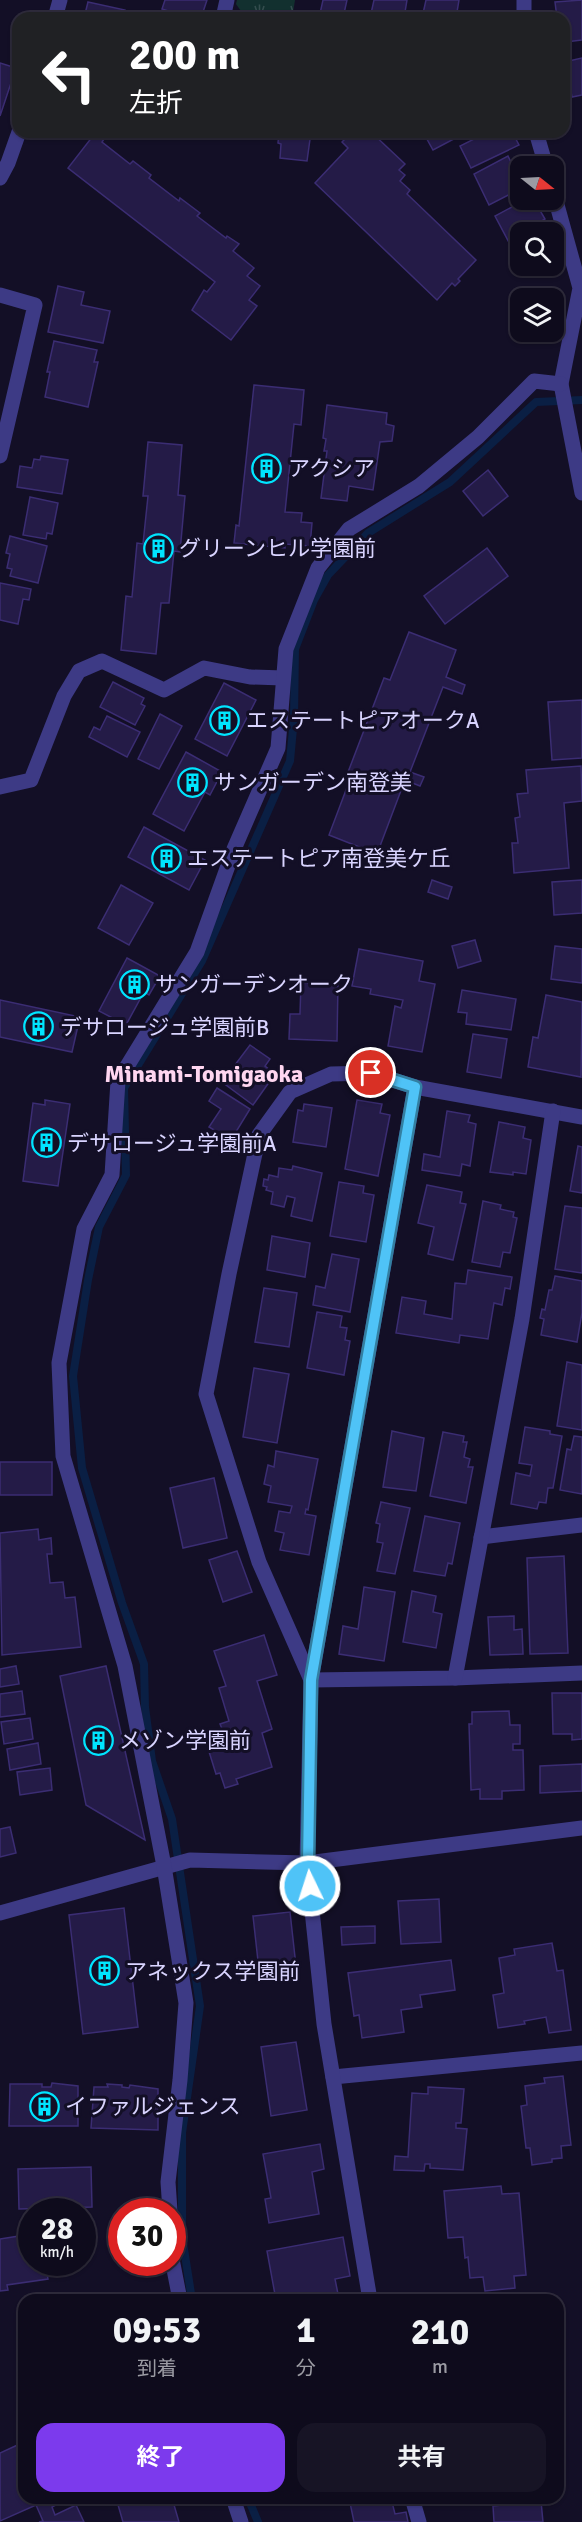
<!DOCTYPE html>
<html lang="ja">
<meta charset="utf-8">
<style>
:root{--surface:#0e0b1c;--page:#171425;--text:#f1f3f6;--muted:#9b9ba3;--line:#2e2b3b;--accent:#7c3aed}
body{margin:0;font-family:Signika,"Noto Sans JP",sans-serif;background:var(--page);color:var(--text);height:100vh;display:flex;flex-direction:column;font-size:22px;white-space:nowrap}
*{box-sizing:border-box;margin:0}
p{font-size:20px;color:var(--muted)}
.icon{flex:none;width:33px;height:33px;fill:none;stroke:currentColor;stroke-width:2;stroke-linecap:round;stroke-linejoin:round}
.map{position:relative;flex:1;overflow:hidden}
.details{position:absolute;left:18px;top:2294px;width:546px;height:210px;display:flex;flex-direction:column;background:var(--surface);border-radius:18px;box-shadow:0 2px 4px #0004,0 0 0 2px var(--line)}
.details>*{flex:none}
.banner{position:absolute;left:12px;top:12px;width:558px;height:126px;border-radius:18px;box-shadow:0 2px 4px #0004,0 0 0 2px var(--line);background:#202124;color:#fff;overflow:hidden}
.needle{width:39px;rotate:108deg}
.buttons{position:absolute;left:510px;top:156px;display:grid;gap:12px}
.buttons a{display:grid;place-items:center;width:54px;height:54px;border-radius:12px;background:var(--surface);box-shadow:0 2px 4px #0004,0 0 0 2px var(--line);font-size:30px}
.speed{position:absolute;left:18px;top:2198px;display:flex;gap:12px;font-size:30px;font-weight:700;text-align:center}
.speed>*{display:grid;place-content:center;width:78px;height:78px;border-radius:50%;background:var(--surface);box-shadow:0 2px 4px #0004,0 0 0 2px var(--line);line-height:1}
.speed small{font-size:15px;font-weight:400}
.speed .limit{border:9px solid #d22;background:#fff;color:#111}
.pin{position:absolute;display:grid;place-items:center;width:51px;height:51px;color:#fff;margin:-26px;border:3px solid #fff;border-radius:50%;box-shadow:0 2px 6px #0007}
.me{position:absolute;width:66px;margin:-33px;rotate:356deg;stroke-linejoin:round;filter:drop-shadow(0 0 4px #0008)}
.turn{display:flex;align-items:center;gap:21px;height:126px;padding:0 18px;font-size:27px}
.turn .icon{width:78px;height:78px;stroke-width:2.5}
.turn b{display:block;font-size:42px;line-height:51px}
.eta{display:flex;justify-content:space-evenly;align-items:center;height:102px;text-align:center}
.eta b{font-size:36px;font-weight:700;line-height:42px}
.button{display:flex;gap:12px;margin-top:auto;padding:12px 18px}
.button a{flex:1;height:69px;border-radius:18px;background:var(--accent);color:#fff;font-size:24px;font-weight:700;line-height:69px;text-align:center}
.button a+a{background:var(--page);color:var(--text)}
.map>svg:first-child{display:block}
.grass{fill:url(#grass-tufts)}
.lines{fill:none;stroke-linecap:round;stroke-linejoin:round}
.stream{stroke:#0a1f44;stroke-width:8}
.building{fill:#241b47;stroke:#3b2d73;stroke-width:1.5}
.minor{stroke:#3d3a85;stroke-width:15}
.route-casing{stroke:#337fa1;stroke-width:15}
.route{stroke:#4fc3f7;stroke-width:10}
.labels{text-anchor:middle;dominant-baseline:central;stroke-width:6;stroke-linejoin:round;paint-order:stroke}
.poi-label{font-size:22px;fill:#d9d4ff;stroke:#130f26;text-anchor:start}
.neighbourhood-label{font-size:24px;font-weight:bold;fill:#ffd6f0;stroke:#130f26}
</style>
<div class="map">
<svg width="582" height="2522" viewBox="0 0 582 2522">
<defs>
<pattern id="grass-tufts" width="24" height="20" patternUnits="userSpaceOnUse" patternTransform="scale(1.5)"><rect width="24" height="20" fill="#12302f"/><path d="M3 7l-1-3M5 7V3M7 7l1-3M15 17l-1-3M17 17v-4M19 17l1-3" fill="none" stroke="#344d4e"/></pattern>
</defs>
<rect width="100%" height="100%" fill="#130f26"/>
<path class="grass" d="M237,0H295L292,18H246L236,4Z"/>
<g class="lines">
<g class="stream">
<path d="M192,2300L182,2236V2133L200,2006L172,1819L152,1761L145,1707L144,1664L122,1603L82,1468L73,1376L88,1280L99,1227L126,1175L124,1088L202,961L290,761L294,718L295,649L314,600L328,575L368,533L450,482L536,402L582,400"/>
<path d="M248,2498L258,2522"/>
</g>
</g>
<g class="building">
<path d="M165,0H207L201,18H190L162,9Z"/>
<path d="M323,0H347L343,18H319Z"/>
<path d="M374,0H407L404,18H370Z"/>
<path d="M426,0H459L456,18H422Z"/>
<path d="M582,0V40L566,42L564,18H557L555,2Z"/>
<path d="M88,2L125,10L124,18H84Z"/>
<path d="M582,58V95L572,97L571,92L567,93L564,82V78L568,77L564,62Z"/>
<path d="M0,63L16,68L0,116Z"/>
<path d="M96,132L104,139L102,142L130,164L133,161L151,175L149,178L179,201L180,198L200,213L197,216L226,238L227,236L239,244L233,251L254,268L247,276L260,286L249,300L257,306L231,340L192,310L204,290L207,292L215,282L68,168Z"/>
<path d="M279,132H311L307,161L280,158L281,144L278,143Z"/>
<path d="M352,132H371L405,164L399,170L405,175L400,181L410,190L407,194L476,260L458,279L460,281L455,286L452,283L437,300L315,183L348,148L342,142Z"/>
<path d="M423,132H467L433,150Z"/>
<path d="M488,132H512L519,145L471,168L460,146Z"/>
<path d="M508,156L520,181V189L489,205L474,174Z"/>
<path d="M525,200H534L545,219L540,222L545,232H520V246L513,250L495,216Z"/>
<path d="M58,286L84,292L81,305L110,311L103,343L48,332Z"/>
<path d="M54,341L97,350L94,362H98L88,407L45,397L50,372H47Z"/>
<path d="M254,385L304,390L301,425L294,424L285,512L302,513L301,522L312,523L310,546L285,544V548L234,543L236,525L239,526Z"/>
<path d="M327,405L387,413L386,424L394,426L392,441L380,442L373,490L349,486L347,501L321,498L327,451H324L326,439L323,438Z"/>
<path d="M148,442L182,445L178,495L185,496L180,552L174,551L169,603H161L156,654L121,650L126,596L132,597L137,543L143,544L148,496H143Z"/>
<path d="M41,456L68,460L62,494L17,487L20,466L32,468L34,459L40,460Z"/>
<path d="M488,470L508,496L483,516L463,491Z"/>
<path d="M30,497L58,503L52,534L47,533L46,539L23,535Z"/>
<path d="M10,536L47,546L38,583L10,576L12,569L7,568L10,554L6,553Z"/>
<path d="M487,548L508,576L445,624L424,596Z"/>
<path d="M0,583L31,589L29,600L23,599L18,624L0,620Z"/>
<path d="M409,632L456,650L446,677L465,685L462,694L443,687L410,772L424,777L420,786L405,780L377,854L329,835L349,782L345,780L384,678L390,680Z"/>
<path d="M113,682L144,698L141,704L145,706L135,725L100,707Z"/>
<path d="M224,683L256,700L227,756L195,739Z"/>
<path d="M582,700V758L552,760L548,702Z"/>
<path d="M160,714L182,726L159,769L138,759Z"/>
<path d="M107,716L140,732L127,757L89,737L94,727L100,730Z"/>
<path d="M186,752L222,772L210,795L205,792L184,831L153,814Z"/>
<path d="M581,766L582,801L564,803L569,868L514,873L512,843H518L515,818L520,817L517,794L528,793L526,770Z"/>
<path d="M144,827L205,860L189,890L128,857Z"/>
<path d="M432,880L452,887L448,899L428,892Z"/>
<path d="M582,880V913L554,915L552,882Z"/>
<path d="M121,885L153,903L129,945L98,928Z"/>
<path d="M475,940L481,961L458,968L452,946Z"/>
<path d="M555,946L582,949V983L551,979Z"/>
<path d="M359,949L423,961L419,981L435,984L422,1052L388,1046L395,1006L401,1008L403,1000L370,994L371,989L352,986Z"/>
<path d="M127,958L160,976L149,995L144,992L126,1025L99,1011Z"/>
<path d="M301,983L338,984L337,1041L289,1039L290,1014H300Z"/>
<path d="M462,990L516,999L511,1030L466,1024L467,1013L458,1012Z"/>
<path d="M546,995L582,1002L581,1077L528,1067L533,1037L538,1038Z"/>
<path d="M0,1000L80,1017L72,1052L0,1037Z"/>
<path d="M473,1034L507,1039L501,1078L467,1072Z"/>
<path d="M250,1045L270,1059L265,1066L275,1074L253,1105L222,1082Z"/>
<path d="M217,1088L250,1109L231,1140L209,1127L221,1109L209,1101Z"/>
<path d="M45,1100L70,1104L58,1186L23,1181L33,1103L45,1105Z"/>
<path d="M357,1100L382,1104L380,1113L390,1115L378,1176L345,1169Z"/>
<path d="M304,1104L332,1108L326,1147L293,1142L298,1110L303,1111Z"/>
<path d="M447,1111L470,1115L468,1122L476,1124L470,1166L462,1164L460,1176L422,1170L424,1154L440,1157Z"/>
<path d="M499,1122L525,1127L523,1138L531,1140L526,1174L513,1172V1175L490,1172Z"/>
<path d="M578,1146L582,1147V1193L570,1191Z"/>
<path d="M293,1166L322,1173L312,1221L291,1216L295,1198L287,1196L284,1207L271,1204L273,1192L266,1190L267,1187L263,1186L264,1179L268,1180L269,1175L278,1177L279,1168L292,1170Z"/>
<path d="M339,1182L364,1186L363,1193L374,1195L366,1242L330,1236Z"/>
<path d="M427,1185L462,1192L460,1203L466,1204L453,1260L428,1254L434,1227L418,1223Z"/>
<path d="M483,1201L501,1205L500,1209L514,1212L513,1217L517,1218L510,1253L503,1252L500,1267L472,1262Z"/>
<path d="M565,1206L582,1208V1273L555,1269Z"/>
<path d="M272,1236L310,1243L305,1277L267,1270Z"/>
<path d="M332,1254L359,1259L350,1312L313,1305L316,1286L325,1288Z"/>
<path d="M468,1270L512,1277L510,1289L505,1288L502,1305L494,1303L488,1339L460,1335L459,1343L396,1333L402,1297L426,1301L424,1314L452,1319L455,1283L466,1284Z"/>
<path d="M555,1276L582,1281V1313L577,1342L541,1335L544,1319L540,1318L542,1309L545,1310L549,1290H552Z"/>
<path d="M264,1288L297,1293L289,1347L255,1342Z"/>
<path d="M317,1312L342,1316L340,1327L347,1328L345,1340L350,1341L344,1375L307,1368Z"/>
<path d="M567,1362L582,1365V1430L557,1426Z"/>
<path d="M254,1368L289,1374L277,1443L243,1437Z"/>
<path d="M525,1427L550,1431V1434L562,1436L553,1488H548L546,1503L539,1502L537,1509L511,1504L516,1473L530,1476L532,1465L519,1463Z"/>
<path d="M392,1431L424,1438L416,1491L383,1487Z"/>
<path d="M443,1432L464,1436L463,1442H467L464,1457L470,1459L468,1467H473L466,1503L430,1496Z"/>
<path d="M574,1436L582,1437V1494L560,1490L567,1449L571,1450Z"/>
<path d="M276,1451L318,1459L308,1510L306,1509L305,1514L316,1516L309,1555L280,1550L284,1533L275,1531L279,1511L290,1513L292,1506L268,1502L271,1486L264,1484L268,1465L274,1467Z"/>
<rect x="0" y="1462" width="52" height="33"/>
<path d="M214,1478L227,1538L183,1548L170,1488Z"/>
<path d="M381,1502L410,1508L395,1574L377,1571L383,1543L377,1542L380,1524L376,1523Z"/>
<path d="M425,1516L460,1523L452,1564L448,1563L445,1576L414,1571Z"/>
<path d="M38,1529L39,1540L51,1538L52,1554H47L50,1583L63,1582L65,1598L75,1597L81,1647L2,1655L0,1533Z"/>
<path d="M237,1551L252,1592L223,1602L209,1560Z"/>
<path d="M564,1556L568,1653L530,1654L527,1558Z"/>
<path d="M364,1587L395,1592L384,1661L339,1654L343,1626L358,1629Z"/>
<path d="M412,1591L436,1596L433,1612L442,1614L436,1648L403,1642Z"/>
<path d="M514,1616V1630L522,1629L523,1654L490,1655L488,1617Z"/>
<path d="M264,1635L277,1675L257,1681L272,1729L262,1733L272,1767L236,1779L238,1784L225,1788L220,1773L216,1774L206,1742L225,1736L220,1724L229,1721L219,1688L226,1686L214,1651Z"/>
<path d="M16,1666L19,1684L0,1687V1669Z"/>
<path d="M106,1666L145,1840L86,1805L60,1676Z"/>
<path d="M22,1691L25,1714L0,1717V1694Z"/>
<path d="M552,1693H582V1739L572,1740V1734H553Z"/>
<path d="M509,1711L510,1725H520V1744H513V1750H523L524,1790L502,1791V1799H480V1789L471,1790L469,1724H472V1712Z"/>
<path d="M30,1718L33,1739L4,1744L1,1722Z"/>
<path d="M38,1743L41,1764L10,1770L7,1749Z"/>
<path d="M582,1764V1791L540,1793V1766Z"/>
<path d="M50,1768L52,1790L20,1795L17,1772Z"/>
<path d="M10,1827L16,1853L0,1857V1829Z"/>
<path d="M439,1899L441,1942L401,1944L398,1901Z"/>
<path d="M124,1908L138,2027L83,2034L69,1915Z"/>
<path d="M290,1912L297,1975L260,1979L253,1916Z"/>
<path d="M375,1926V1943L342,1945L341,1927Z"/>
<path d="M552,1943L557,1971L563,1970L571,2030L549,2033L546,2017L524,2021L525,2024L498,2028L493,1995L504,1993L499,1958L515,1955L514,1949Z"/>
<path d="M451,1960L455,1990L420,1995L422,2007L401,2010L404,2032L362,2038L359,2015L354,2016L348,1973Z"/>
<path d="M296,2042L307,2110L271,2116L261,2047Z"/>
<path d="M563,2076L571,2145L561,2146L562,2158L552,2159V2162L532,2165L530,2148H526L521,2106L527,2105L525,2086L545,2083L544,2078Z"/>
<path d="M52,2083L78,2086V2126H9L10,2084H42V2087H51Z"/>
<path d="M107,2084L122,2085V2087L129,2088L130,2085L158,2089V2130L91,2128L94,2087H108Z"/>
<path d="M428,2087L464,2089L461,2123H456V2128L467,2129L463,2170L430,2168V2164H425L424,2171L394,2170L395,2156L408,2157L412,2093L428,2094Z"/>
<path d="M320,2144L324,2169L312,2172L319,2214L269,2223L265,2199L271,2198L263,2154Z"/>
<path d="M91,2167L92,2207L19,2209L18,2169Z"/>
<path d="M501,2186L502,2194L519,2193L526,2275L514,2276L515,2288L485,2291L483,2277L470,2278L468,2257L465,2258L463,2237L448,2238L444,2191Z"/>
<path d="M32,2234V2262H45L48,2279L7,2285L8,2290L0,2291V2239Z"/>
<path d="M343,2237L350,2276L335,2279L339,2299L276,2300L267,2251Z"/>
<path d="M24,2442V2498H53L56,2505L52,2507L55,2515L76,2505L84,2522H39L43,2521L36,2505L0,2521V2453Z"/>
<path d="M116,2498H172L179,2522H123Z"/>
<path d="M349,2498H391L395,2514L406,2512L408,2522H354Z"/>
<path d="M541,2501L543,2522H494L493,2506Z"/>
</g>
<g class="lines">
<g class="minor">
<path d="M524,0V18"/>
<path d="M55,18L60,0"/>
<path d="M223,18L227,0"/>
<path d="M536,132L546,166"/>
<path d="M0,178L8,163L19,132"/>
<path d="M554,194L580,288L561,384L582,493"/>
<path d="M0,295L35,305L0,456"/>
<path d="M0,787L31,780L64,696L79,671L102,661L164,690L204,668L250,677L283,678"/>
<path d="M582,1117L415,1087L371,1073L331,1074L290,1092L259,1135L229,1274L206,1394L259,1562L311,1680L455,1678L582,1673"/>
<path d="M481,1537L582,1525"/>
<path d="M455,1678L522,1319L553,1111"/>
<path d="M0,1913L190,1860L307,1863L582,1828"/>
<path d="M333,2077L582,2053"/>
<path d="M170,2211L168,2182L180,2080L186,2003L164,1866L125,1666L63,1456L59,1363L84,1229L112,1175L118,1081L197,952L234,849L278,748L286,649L318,568L349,529L419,486L478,437L534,381L561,384"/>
<path d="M172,2259L180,2300"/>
<path d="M370,2300L324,2024L307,1863L311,1680L415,1087"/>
<path d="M233,2498L241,2522"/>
<path d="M412,2498L419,2522"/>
</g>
</g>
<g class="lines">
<defs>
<path id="route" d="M310,1886L308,1863L311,1680L415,1087L371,1073"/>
</defs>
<use href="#route" class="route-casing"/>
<use href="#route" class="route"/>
</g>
<defs>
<symbol id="building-ring" viewBox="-11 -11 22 22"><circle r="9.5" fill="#130f26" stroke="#00e5ff" stroke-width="1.5"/><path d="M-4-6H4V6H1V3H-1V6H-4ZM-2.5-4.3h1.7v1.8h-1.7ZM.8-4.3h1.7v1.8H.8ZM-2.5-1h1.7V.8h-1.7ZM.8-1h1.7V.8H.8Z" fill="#00e5ff"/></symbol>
</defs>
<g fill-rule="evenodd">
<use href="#building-ring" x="250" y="452" width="33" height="33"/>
<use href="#building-ring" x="142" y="532" width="33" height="33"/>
<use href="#building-ring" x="208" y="704" width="33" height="33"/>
<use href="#building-ring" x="176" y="766" width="33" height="33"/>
<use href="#building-ring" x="150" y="842" width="33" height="33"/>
<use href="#building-ring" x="118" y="968" width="33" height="33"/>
<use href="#building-ring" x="22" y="1010" width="33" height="33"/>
<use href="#building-ring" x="30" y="1126" width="33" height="33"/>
<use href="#building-ring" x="82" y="1724" width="33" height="33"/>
<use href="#building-ring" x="88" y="1954" width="33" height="33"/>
<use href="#building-ring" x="28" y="2090" width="33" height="33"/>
</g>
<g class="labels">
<g class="poi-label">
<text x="288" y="468">アクシア</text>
<text x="179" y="548">グリーンヒル学園前</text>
<text x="246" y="720">エステートピアオークA</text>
<text x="214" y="782">サンガーデン南登美</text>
<text x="187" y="858">エステートピア南登美ケ丘</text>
<text x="155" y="984">サンガーデンオーク</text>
<text x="60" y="1027">デサロージュ学園前B</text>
<text x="67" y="1143">デサロージュ学園前A</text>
<text x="119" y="1740">メゾン学園前</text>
<text x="125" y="1971">アネックス学園前</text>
<text x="65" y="2106">イファルジェンス</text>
</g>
<g class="neighbourhood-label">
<text x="204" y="1074">Minami-Tomigaoka</text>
</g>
</g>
</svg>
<div class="buttons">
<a><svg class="needle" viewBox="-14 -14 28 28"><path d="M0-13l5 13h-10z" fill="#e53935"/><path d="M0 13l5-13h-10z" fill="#9b9ba3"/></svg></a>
<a><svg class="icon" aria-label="search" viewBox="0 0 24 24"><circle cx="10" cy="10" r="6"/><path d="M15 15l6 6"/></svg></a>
<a><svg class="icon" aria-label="layers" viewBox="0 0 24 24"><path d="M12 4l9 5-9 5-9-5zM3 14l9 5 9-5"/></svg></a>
</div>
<div class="speed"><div>28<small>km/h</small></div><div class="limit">30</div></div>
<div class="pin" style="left:371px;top:1073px;background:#d93025"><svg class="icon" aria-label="arrive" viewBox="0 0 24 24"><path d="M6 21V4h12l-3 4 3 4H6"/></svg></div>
<svg class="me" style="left:310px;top:1886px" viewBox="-20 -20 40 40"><circle r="17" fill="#4fc3f7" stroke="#fff" stroke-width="3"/><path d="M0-11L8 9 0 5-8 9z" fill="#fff"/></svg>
<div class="banner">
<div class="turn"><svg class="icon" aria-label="left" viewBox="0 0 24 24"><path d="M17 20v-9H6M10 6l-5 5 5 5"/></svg><div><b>200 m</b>左折</div></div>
</div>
<section class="details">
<div class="eta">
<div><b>09:53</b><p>到着</p></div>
<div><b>1</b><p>分</p></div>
<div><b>210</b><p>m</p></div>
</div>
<div class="button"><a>終了</a><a>共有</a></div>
</section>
</div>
